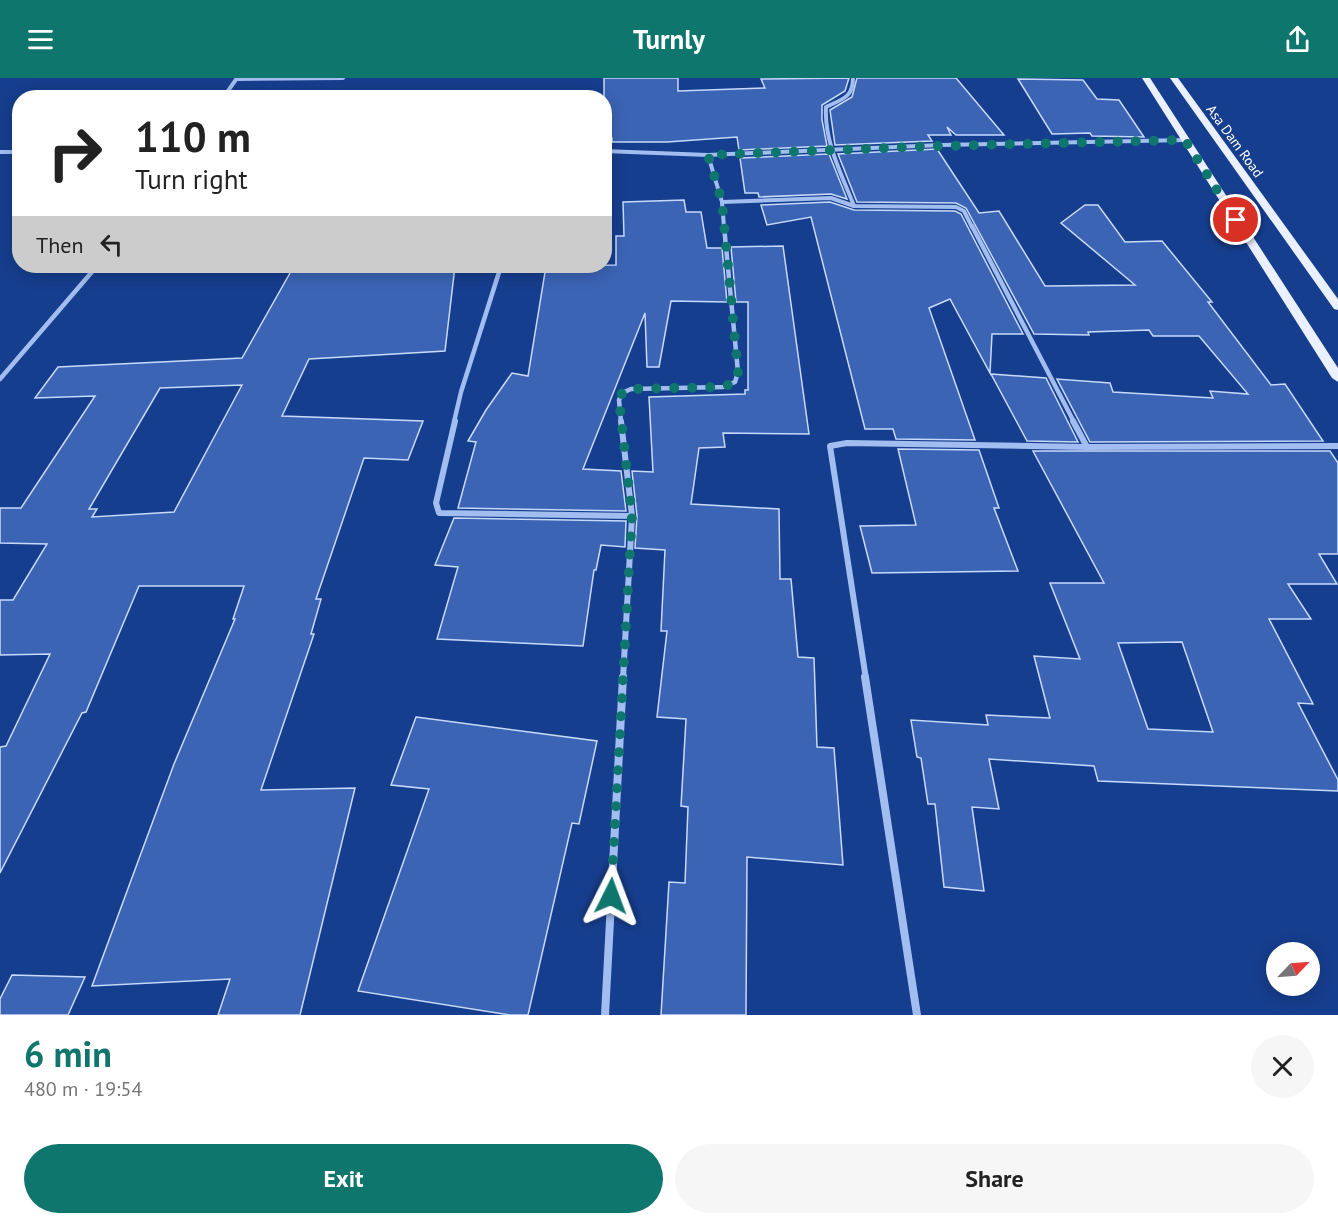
<!DOCTYPE html>
<meta charset="utf-8">
<style>
:root{--surface:#fff;--page:#f6f6f6;--text:#222;--muted:#767676;--accent:#0f766e}
body{margin:0;font-family:"PT Sans",sans-serif;background:var(--page);color:var(--text);height:100vh;display:flex;flex-direction:column;font-size:22px;white-space:nowrap}
*{box-sizing:border-box;margin:0}
p{font-size:20px;color:var(--muted)}
.icon{flex:none;width:33px;height:33px;fill:none;stroke:currentColor;stroke-width:2;stroke-linecap:round;stroke-linejoin:round}
.map{position:relative;height:937px;overflow:hidden}
.panel{display:flex;flex-direction:column;background:var(--surface);flex:1}
.panel>*{flex:none}
.guide{position:absolute;left:12px;top:12px;width:600px;height:183px;border-radius:24px;box-shadow:0 3px 15px #0003;background:#fff;color:var(--text);overflow:hidden}
.needle{width:39px;rotate:65deg}
.buttons{position:absolute;left:1266px;top:864px;display:grid;gap:12px}
.buttons a{display:grid;place-items:center;width:54px;height:54px;border-radius:50%;background:var(--surface);box-shadow:0 3px 15px #0003;font-size:30px}
.pin{position:absolute;display:grid;place-items:center;width:51px;height:51px;color:#fff;margin:-26px;border:3px solid #fff;border-radius:50%;box-shadow:0 2px 6px #0007}
.me{position:absolute;width:66px;margin:-33px;rotate:3deg;stroke-linejoin:round;filter:drop-shadow(0 0 4px #0008)}
.turn{display:flex;align-items:center;gap:21px;height:126px;padding:0 24px;font-size:27px}
.turn .icon{width:78px;height:78px;stroke-width:2.5}
.turn b{display:block;font-size:42px;line-height:51px}
.then{display:flex;align-items:center;height:57px;padding:0 24px;background:#0003;gap:12px;font-size:22px}
.round{display:grid;place-items:center;flex:none;width:63px;height:63px;border-radius:32px;background:var(--page)}
.summary{display:flex;align-items:center;justify-content:space-between;height:102px;padding:0 24px}
h1{font-size:36px;font-weight:700;line-height:45px;color:var(--accent)}
.primary-button{display:flex;gap:12px;margin-top:auto;padding:12px 24px}
.primary-button a{flex:1;height:69px;border-radius:36px;background:var(--accent);color:#fff;font-size:24px;font-weight:700;line-height:69px;text-align:center}
.primary-button a+a{background:var(--page);color:var(--text)}
header{display:flex;justify-content:space-between;align-items:center;height:78px;padding:0 24px;background:var(--accent);color:#fff;font-size:27px;font-weight:700}
.map>svg:first-child{display:block}
.building{fill:#3b64b5;stroke:#c8dafb;stroke-width:1.5;fill-rule:evenodd}
.lines{fill:none;stroke-linecap:round;stroke-linejoin:round}
.street-far3{stroke:#a2bdf0;stroke-width:4}
.street-far2{stroke:#a2bdf0;stroke-width:4.5}
.street-far1{stroke:#a2bdf0;stroke-width:6}
.street{stroke:#a2bdf0;stroke-width:8}
.primary{fill:#eaf0ff;fill-rule:evenodd}
.route{stroke:#0f766e;stroke-width:10;stroke-dasharray:0 18}
.labels{text-anchor:middle;dominant-baseline:central;stroke-width:6;stroke-linejoin:round;paint-order:stroke}
.far-street-label{font-size:14px;fill:#fff;stroke:#163e8e}
</style>
<header><svg class="icon" aria-label="menu" viewBox="0 0 24 24"><path d="M4 6h16M4 12h16M4 18h16"/></svg>Turnly<svg class="icon" aria-label="share" viewBox="0 0 24 24"><path d="M12 15V3M7 8l5-5 5 5M5 13v7h14v-7"/></svg></header>
<div class="map">
<svg width="1338" height="937" viewBox="0 0 1338 937">
<rect width="100%" height="100%" fill="#163e8e"/>
<g class="building">
<path d="M604,0H678V13L765,10L761,1L849,0L845,13L822,27V42L827,68L739,72L737,59L667,64H612V60H604Z"/>
<path d="M857,0H956L1004,57H956L947,49L951,57H928L932,63L835,67L830,32L852,19Z"/>
<path d="M1018,1L1083,2L1097,21L1119,22L1144,59L1092,58L1090,55L1052,56Z"/>
<path d="M937,71L979,135L999,133L1045,208L1135,207L1061,145L1085,127H1098L1125,164L1162,163L1212,224H1208L1271,307L1285,306L1323,363L1090,364L1057,301L1110,305L1113,314L1213,320L1210,313L1248,316L1199,258H1153L1149,252L1088,254L1089,257L1034,256L966,130L956,125L857,124L838,76Z"/>
<path d="M829,76L847,121L831,116L759,119L758,115H745L740,80Z"/>
<path d="M684,122L686,134H701L707,170H722L727,224L671,223L659,289H647L645,235L583,391L621,393L626,433L458,430L476,364L468,363L486,332L512,295L528,298L546,188L616,187V158H624L623,124Z"/>
<path d="M830,124L854,132L955,133L961,136L1023,256H992L990,295L950,221L929,230L975,362L896,361L893,351H865L811,139L767,147L761,127Z"/>
<path d="M783,168L809,356L723,355L725,369L699,370L691,426L779,431L780,501H791L798,579L814,580L817,669L834,670L843,787L747,779L746,937H661L669,804L685,805L688,729L681,728L686,641L657,639L667,553H661L665,472L635,470L637,438L632,393L653,394L649,319L745,316V312H748V224H736L731,169Z"/>
<path d="M294,188H455L445,273L309,281L282,338L423,343L408,382L364,380L316,521H321L311,556H314L261,712L355,710L300,937H218L230,901L92,908L174,686L235,541H233L244,508H139L86,634L82,635L0,795V669L6,668L50,576L0,577V522H13L47,466L0,465V430H21L95,318L35,320L58,289L242,280ZM242,307L174,434L92,439L97,431H89L160,310Z"/>
<path d="M991,296L1046,300L1078,364L1027,363Z"/>
<path d="M898,371L979,372L999,430H994L1018,493L872,495L860,448L916,447Z"/>
<path d="M1033,373H1330L1338,385V476H1319L1337,506H1288L1311,541H1269L1313,626L1298,625L1338,702V713L1098,703L1094,688L989,681L999,731L972,729L984,813L944,809L935,726H928L921,680L917,679L911,642L988,647L986,637L1050,640L1034,578L1080,581L1050,505H1104ZM1182,564L1213,654L1148,651L1118,565Z"/>
<path d="M454,440L626,443L625,469L601,467L596,492H594L583,568L437,561L458,489L435,487Z"/>
<path d="M416,639L597,663L579,746L572,745L528,937H510L358,913L429,711L391,707Z"/>
<path d="M12,897L85,899L68,937H0V921Z"/>
</g>
<g class="lines">
<g class="street-far3">
<path d="M853,0C853,20 842,21 826,29C824,64 842,97 854,128"/>
<path d="M237,1L343,0"/>
<path d="M223,20L237,0"/>
<path d="M604,73L708,77L941,67L1185,62"/>
<path d="M0,74H20"/>
<path d="M708,77L722,124L724,149"/>
<path d="M722,124L831,120L854,128L956,129L964,133L972,149"/>
</g>
<g class="street-far2">
<path d="M972,148L1074,344"/>
<path d="M0,301L97,188"/>
<path d="M454,344L461,314L501,188"/>
<path d="M621,344L619,322L622,315L631,311L723,309L735,304L738,294L724,148"/>
</g>
<g class="street-far1">
<path d="M455,343L436,425L439,435L632,438"/>
<path d="M621,343L632,438L623,601"/>
<path d="M1073,343L1087,369"/>
<path d="M866,601L830,368L847,365L1087,369L1338,368"/>
</g>
<g class="street">
<path d="M865,599L917,937"/>
<path d="M605,937L623,599"/>
</g>
<g class="primary">
<path d="M1142,0H1150L1338,290V304L1332,300Z"/>
<path d="M1170,0H1178L1338,221V232L1334,231Z"/>
</g>
</g>
<g class="lines">
<path class="route" d="M611,818L632,438L619,322L622,315L631,311L723,309L735,304L738,294L722,124L708,77L941,68L1185,62L1236,142"/>
</g>
<g class="labels">
<g class="far-street-label">
<text transform="translate(1235 63) rotate(54)">Asa Dam Road</text>
</g>
</g>
</svg>
<div class="buttons">
<a><svg class="needle" viewBox="-14 -14 28 28"><path d="M0-13l5 13h-10z" fill="#e53935"/><path d="M0 13l5-13h-10z" fill="#767676"/></svg></a>
</div>
<div class="pin" style="left:1236px;top:142px;background:#d93025"><svg class="icon" aria-label="arrive" viewBox="0 0 24 24"><path d="M6 21V4h12l-3 4 3 4H6"/></svg></div>
<svg class="me" style="left:611px;top:818px" viewBox="-20 -20 40 40"><path d="M0-17L14 15 0 8-14 15z" fill="#0f766e" stroke="#fff" stroke-width="4"/></svg>
<div class="guide">
<div class="turn"><svg class="icon" aria-label="right" viewBox="0 0 24 24"><path d="M7 20v-9h11M14 6l5 5-5 5"/></svg><div><b>110 m</b>Turn right</div></div>
<div class="then">Then<svg class="icon" aria-label="left" viewBox="0 0 24 24"><path d="M17 20v-9H6M10 6l-5 5 5 5"/></svg></div>
</div>
</div>
<section class="panel">
<div class="summary"><div><h1>6 min</h1><p>480 m · 19:54</p></div><a class="round"><svg class="icon" aria-label="close" viewBox="0 0 24 24"><path d="M6 6l12 12M18 6L6 18"/></svg></a></div>
<div class="primary-button"><a>Exit</a><a>Share</a></div>
</section>
